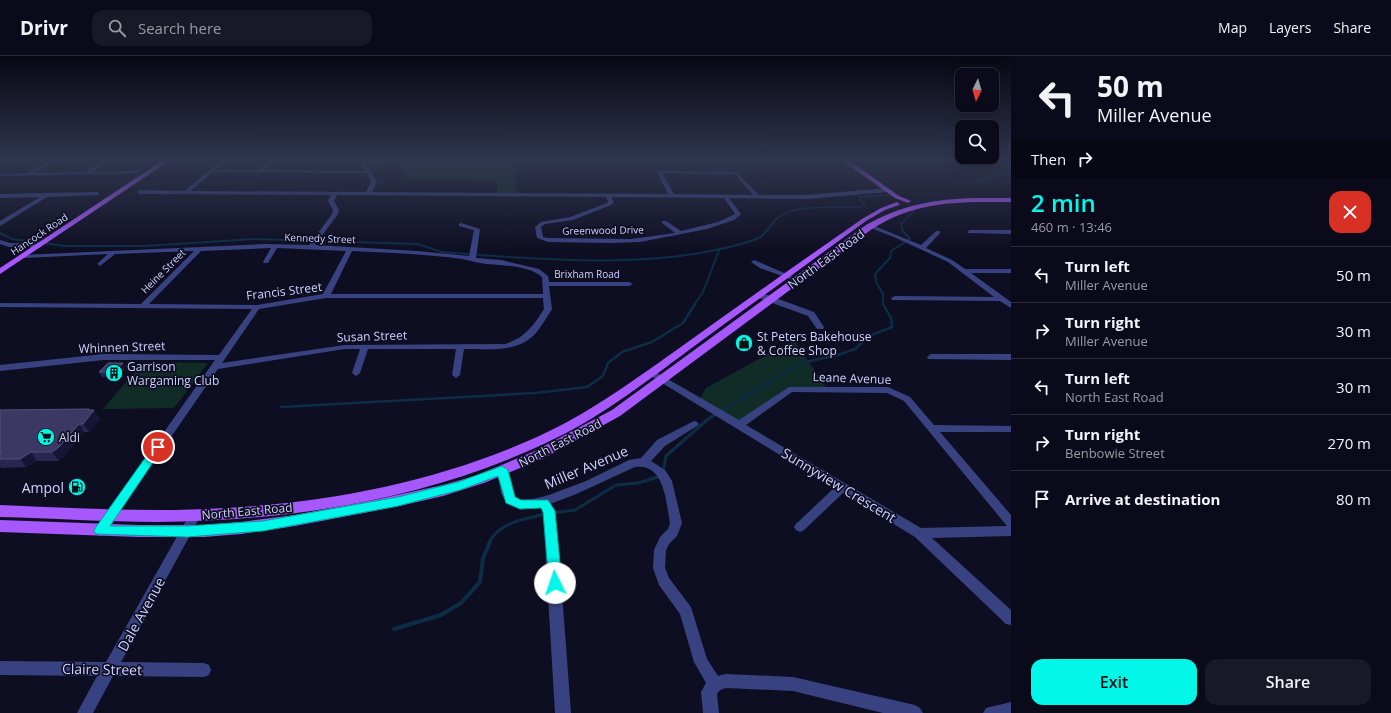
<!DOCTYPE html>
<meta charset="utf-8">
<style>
:root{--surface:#0a0a1a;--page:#181827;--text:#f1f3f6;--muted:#999aa2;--line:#2a2b39;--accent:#03f7e9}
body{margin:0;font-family:"Open Sans",sans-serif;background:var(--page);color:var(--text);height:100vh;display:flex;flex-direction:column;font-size:15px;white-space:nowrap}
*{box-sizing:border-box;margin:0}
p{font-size:13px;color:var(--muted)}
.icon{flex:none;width:22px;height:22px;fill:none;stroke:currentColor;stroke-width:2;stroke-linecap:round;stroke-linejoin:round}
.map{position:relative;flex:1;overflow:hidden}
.side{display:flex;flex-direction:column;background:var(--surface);width:380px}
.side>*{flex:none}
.guide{background:#0a0a1a;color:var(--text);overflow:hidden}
.needle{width:26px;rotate:185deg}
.buttons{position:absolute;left:955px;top:12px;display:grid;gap:8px}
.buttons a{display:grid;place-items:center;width:44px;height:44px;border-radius:8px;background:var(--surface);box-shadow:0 4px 16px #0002,0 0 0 1px var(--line);font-size:20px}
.pin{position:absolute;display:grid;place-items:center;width:34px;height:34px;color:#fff;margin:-17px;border:2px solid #fff;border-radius:50%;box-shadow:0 1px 4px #0007}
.me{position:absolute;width:44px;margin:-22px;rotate:356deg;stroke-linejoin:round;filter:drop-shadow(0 0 3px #0008)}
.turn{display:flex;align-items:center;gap:14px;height:84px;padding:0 20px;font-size:18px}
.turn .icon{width:52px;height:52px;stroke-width:2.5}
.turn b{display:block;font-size:28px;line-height:34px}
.then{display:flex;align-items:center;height:38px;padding:0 20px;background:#0003;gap:8px;font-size:15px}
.round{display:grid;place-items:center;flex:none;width:42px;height:42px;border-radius:12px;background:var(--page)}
.head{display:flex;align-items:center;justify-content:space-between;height:68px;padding:0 20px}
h1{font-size:24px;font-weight:600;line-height:30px;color:var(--accent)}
.button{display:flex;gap:8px;margin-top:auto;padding:8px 20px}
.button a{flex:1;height:46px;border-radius:12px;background:var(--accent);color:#111;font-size:16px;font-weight:600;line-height:46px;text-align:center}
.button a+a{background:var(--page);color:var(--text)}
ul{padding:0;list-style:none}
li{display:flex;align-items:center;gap:12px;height:56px;padding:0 20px;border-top:1px solid var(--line)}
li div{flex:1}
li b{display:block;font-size:15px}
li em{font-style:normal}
header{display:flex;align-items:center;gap:24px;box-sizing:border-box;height:56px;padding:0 20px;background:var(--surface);border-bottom:1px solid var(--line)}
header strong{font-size:19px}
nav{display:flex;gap:22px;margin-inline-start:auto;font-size:14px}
.search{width:280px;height:36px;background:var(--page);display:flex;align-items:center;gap:10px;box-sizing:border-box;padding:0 14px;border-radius:12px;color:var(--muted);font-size:15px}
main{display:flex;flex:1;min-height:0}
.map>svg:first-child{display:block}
.green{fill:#112c27}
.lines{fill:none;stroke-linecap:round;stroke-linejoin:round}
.stream-far4{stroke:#0d2d47;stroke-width:1.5}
.stream-far3{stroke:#0d2d47;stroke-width:2}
.stream-far2{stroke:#0d2d47;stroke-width:2.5}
.stream-far1{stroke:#0d2d47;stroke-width:3}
.stream{stroke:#0d2d47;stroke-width:4}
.minor{fill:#394281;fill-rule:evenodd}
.major{fill:#a658fd;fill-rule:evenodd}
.wall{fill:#292750}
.shaded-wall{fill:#161536}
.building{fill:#3b3963;stroke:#52517b}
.route{fill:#03f7e9;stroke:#02a197}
.labels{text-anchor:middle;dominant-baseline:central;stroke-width:3.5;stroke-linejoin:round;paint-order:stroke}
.far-street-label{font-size:10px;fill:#d0d2fe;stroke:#0e0e22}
.street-label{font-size:12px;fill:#d0d2fe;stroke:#0e0e22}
.poi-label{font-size:12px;fill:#d0d2fe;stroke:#0e0e22;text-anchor:start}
.near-street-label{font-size:14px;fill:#d0d2fe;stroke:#0e0e22}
.near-poi-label{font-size:14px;fill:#d0d2fe;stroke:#0e0e22;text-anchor:end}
</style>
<header>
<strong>Drivr</strong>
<div class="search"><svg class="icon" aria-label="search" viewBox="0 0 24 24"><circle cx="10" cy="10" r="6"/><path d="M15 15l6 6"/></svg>Search here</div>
<nav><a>Map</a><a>Layers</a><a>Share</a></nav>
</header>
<main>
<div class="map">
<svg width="1011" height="657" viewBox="0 0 1011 657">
<rect width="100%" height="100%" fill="#0e0e22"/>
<g class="green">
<path d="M361,103H514L517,139H497V124L409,123L393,107L363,108Z"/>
<path d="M794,284L827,333H795L739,369L699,344L706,332Z"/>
<path d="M143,306L208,307L174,352L103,353Z"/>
</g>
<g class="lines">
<g class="stream-far4">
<path d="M972,125L1011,117"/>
<path d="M772,168C789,144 833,154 860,151L865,149L859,141L889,139"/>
<path d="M901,168L916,152"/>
</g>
<g class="stream-far3">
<path d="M0,177L12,183L66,190H145L254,183L417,188L442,196L468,198"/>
<path d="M478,199C566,205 669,212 754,184L762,180L773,167"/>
<path d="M694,249L703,236L720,192"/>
<path d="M883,249V238L876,226L875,218L890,202L891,195L910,183L902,174L901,167"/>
</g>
<g class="stream-far2">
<path d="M281,351L535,337L587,331L603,320L608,307L622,296L652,286L683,267L695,248"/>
<path d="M723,354L801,307L838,299L855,293L869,280L892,271L891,262L883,248"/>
</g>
<g class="stream-far1">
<path d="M663,416L666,400L708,363L724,353"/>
<path d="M552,457L575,454L616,429L638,427L661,420"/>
<path d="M489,487C499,466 525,463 545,458"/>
</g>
<path class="stream" d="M394,573L441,559L461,547L480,526L483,502L490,486"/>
<g class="minor">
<path d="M53,103H59L34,117L87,116V114L107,103H113L92,116L137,115L139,116L137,117L0,120V118L30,117V115Z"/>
<path d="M223,103H228L216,114H259L271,103H276L265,114L365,115L359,103H363L377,126L372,136L668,138L657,116L659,115L736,116L759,139H807L887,132L890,134L887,136L807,143L729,142L741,158L734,164L707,173L640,186L611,187L548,186L537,182L535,171L541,166L570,161L607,147L608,146L606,141L337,139L334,145L339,154L338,158L315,189L417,195L469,200L474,174L459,170V168L461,167L480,173L476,202L501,204L539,213L548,220L549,226H629L633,228L629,230H549L552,253C546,262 541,272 534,279C516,297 487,293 464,293L460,319L456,322L452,319L456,293H368L360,317L356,320L352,317L360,293H345L218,313L104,478L100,480L96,478L94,475L96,472L215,304H104L0,315V309L104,298L219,299L252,253L0,251V247L141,248L194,195L115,198L100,210L97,208L108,198L24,202L21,200L22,199L265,188L309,189L332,158L333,154L328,145L331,139L140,138L137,136L140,134L185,135ZM213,116L367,117L371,126L366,136L190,135ZM662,117L735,118L753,139L674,138ZM611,141L724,142L735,158L718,166L681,175L666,165H662V167L675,177L631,183L548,182L543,181L541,171L545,168L573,164L611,149L614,146ZM271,192L263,206L264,207H268L277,192L346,195L323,238L257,249L149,248L201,195ZM352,195C389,197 426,198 462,203C469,204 473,206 480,207C498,210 527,208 542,221L543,238H331ZM326,242H543L544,253C534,269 525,282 505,288L345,289L222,307L259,253Z"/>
<path d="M97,136L99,137V139L47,141L0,170V165L40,141L0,142V138Z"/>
<path d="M868,169H872L921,189L936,175H940V177L926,192L952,204L965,213H1011V217H971L1011,246V252L1000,245L892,244L891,242L895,240L994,241L948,206L894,181L868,171Z"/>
<path d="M970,174H1011V178L968,177V175Z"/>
<path d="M0,184L10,187L39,188L42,190L39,192L9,191L0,188Z"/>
<path d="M754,204L801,224L798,226L796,225L760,212L751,206Z"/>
<path d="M756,237H762L814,256L824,271L823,273H817L808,260L756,241Z"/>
<path d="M931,298H1011V304L928,303L927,301Z"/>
<path d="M652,314L739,364L789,331H888L910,341L934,369L1011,370V376H940L1011,459V480L932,482L1011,554V569L1006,568L915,481L843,437L804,474L800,476L796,474L794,471L796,468L834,432L649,319L648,317L649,315ZM792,336L887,337L904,345L1007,470L921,472L746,369Z"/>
<path d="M694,365L697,366L699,368L697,370L665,390L651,405L665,414L672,425L682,467L677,480L669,488L666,494L665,512L669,522L691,551L707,603L718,620L726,618L793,621L915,649L920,652L923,657H883L793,635L726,632L720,634L717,638L719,657H703L701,636L706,627L694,606L680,558L659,529L653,512L654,494L660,481L668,473L670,467C666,446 665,407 635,411L574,439L550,448L555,455L559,497L571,657H555L543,456L540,450L519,453L506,447L501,437L497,414L498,411L502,410L506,411L514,441L520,444L533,443L549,439L586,425L629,404L641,402L657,384Z"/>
<path d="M195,454L199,456L201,459L121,606L204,607L209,609L211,614L209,619L204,621L113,620L93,657H77L97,620L0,619V605L106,606L191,456Z"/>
<path d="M1011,646V657H983L986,652Z"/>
</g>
<g class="major">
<path d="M165,103H172L0,218V212Z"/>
<path d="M840,103H847L899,140L911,145L908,147L895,142Z"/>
<path d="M974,142H1011V146C958,146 918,144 872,173L620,360L544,402L484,427L443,440L395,451L295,470L241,478L204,481H139L0,476V464L139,469H204L241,466L295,459L379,443L443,429L475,420L535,395L612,354L866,169C901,149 935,143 974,142Z"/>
<path d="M897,146L900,148L899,149L885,154L866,165C807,208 748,251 689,294C643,328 598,363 546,387C425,444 290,465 157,466C105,466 52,462 0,461V449C52,451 104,454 156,454C285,454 418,435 537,381C590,357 637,322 685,288C744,246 803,204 862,163L881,152Z"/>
</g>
</g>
<g class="wall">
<path d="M807,103H834L833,107H811Z"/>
<path d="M123,307L126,312L117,322L102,321L99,316Z"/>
<path d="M0,354H94L100,363L89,376H84L64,400L59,405H37L26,411L1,412L0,410Z"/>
</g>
<g class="shaded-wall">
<path d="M123,307L126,312L117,322L114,316Z"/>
<path d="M89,353L92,358L94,354L100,363L89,376L83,368L88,354Z"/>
<path d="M79,368L84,376L64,400L59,405L52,396Z"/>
<path d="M31,396L37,405L26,411L20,403Z"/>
</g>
<g class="building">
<path d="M108,307H123L114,316H99Z"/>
<path d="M89,353L88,354H94L83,368H79L58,392L52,396H31L20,403H0V397L2,395H0V354Z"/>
</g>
<linearGradient id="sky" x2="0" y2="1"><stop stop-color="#080813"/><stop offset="0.53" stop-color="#30364f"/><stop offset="1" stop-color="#30364f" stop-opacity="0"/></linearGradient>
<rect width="1011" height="195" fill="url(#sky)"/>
<path class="route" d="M158,387L162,388L164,391L162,393L110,470H187L263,465L398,441L458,426L502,410L508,414L515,441L521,444H548L555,455L562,527L560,531L555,533L551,531L549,527L543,456L541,452L520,453L506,447L498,420L460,434L398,450L263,475L187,481L96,478L94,475L96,471L155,388Z"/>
<defs>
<symbol id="shop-disc" viewBox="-11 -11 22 22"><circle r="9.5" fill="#03f7e9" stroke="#0e0e22"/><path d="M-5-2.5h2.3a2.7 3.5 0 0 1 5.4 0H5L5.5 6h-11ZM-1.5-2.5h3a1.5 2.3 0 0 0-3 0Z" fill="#111"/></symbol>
<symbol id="building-disc" viewBox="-11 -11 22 22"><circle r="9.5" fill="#03f7e9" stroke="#0e0e22"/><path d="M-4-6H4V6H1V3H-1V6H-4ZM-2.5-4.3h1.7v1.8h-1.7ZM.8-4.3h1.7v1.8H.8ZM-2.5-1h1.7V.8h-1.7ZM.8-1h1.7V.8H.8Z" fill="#111"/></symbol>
<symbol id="supermarket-disc" viewBox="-11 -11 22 22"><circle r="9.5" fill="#03f7e9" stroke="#0e0e22"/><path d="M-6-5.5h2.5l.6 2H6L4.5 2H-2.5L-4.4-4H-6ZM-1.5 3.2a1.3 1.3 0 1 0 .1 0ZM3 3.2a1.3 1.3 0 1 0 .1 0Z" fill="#111"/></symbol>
<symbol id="fuel-disc" viewBox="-11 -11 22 22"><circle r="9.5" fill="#03f7e9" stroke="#0e0e22"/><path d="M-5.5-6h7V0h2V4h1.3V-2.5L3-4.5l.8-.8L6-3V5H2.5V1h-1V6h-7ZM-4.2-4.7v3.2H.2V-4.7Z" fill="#111"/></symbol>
</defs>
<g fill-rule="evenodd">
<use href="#shop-disc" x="734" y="277" width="20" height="20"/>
<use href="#building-disc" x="104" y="307" width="20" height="20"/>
<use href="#supermarket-disc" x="36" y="371" width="20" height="20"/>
<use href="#fuel-disc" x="67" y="421" width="20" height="20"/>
</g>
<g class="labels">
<g class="far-street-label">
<text transform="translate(603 174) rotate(-1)">Greenwood Drive</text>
<text transform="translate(39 178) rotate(-34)">Hancock Road</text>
<text transform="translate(320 182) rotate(2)">Kennedy Street</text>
<text transform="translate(163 215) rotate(-45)">Heine Street</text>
<text x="587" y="218">Brixham Road</text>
</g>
<g class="street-label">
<text transform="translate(826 203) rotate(-36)">North East Road</text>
<text transform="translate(284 235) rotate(-7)">Francis Street</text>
<text transform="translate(372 280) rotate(-2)">Susan Street</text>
<text transform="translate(122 291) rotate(-2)">Whinnen Street</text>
<text transform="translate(852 322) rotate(2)">Leane Avenue</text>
<text transform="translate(560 387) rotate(-27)">North East Road</text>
<text transform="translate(247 455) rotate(-5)">North East Road</text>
</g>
<g class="poi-label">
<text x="757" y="280">St Peters Bakehouse<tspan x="757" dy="14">&amp; Coffee Shop</tspan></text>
<text x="127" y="310">Garrison<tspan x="127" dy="14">Wargaming Club</tspan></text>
<text x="59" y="381">Aldi</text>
</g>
<g class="near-street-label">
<text transform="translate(586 411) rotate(-23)">Miller Avenue</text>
<text transform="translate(839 429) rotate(31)">Sunnyview Crescent</text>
<text transform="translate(141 558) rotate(-61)">Dale Avenue</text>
<text transform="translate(102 613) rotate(1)">Claire Street</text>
</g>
<g class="near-poi-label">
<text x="64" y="431">Ampol</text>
</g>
</g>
</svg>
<div class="buttons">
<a><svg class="needle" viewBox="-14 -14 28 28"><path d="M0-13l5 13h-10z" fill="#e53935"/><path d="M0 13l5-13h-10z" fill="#999aa2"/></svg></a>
<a><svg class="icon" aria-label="search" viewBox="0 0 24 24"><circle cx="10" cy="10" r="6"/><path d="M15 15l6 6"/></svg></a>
</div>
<div class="pin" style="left:158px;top:391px;background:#d93025"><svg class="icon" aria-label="arrive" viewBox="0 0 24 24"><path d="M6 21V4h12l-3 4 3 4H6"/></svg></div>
<svg class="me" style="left:555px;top:527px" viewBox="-20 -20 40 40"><circle r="19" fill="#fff"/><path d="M0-13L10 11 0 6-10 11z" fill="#03f7e9"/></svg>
</div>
<section class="side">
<div class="guide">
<div class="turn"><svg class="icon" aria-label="left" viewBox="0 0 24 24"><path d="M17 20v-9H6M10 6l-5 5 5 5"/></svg><div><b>50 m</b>Miller Avenue</div></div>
<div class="then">Then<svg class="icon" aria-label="right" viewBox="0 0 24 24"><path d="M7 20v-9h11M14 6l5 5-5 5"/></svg></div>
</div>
<div class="head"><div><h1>2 min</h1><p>460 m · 13:46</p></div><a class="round" style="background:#d93025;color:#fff"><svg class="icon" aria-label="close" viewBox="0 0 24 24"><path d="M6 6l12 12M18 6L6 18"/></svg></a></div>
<ul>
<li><svg class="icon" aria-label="left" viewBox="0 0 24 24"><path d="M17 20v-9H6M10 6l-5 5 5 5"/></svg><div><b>Turn left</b><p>Miller Avenue</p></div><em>50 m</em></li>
<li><svg class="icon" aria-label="right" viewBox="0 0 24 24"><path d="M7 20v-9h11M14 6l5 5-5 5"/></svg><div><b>Turn right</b><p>Miller Avenue</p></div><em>30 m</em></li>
<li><svg class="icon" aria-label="left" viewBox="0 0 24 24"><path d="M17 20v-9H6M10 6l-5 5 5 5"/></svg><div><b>Turn left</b><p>North East Road</p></div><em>30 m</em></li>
<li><svg class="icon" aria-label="right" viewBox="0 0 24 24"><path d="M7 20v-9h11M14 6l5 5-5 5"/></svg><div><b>Turn right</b><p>Benbowie Street</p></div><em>270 m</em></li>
<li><svg class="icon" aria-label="arrive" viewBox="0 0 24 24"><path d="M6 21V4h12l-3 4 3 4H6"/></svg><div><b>Arrive at destination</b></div><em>80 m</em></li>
</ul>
<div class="button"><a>Exit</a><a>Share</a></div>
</section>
</main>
